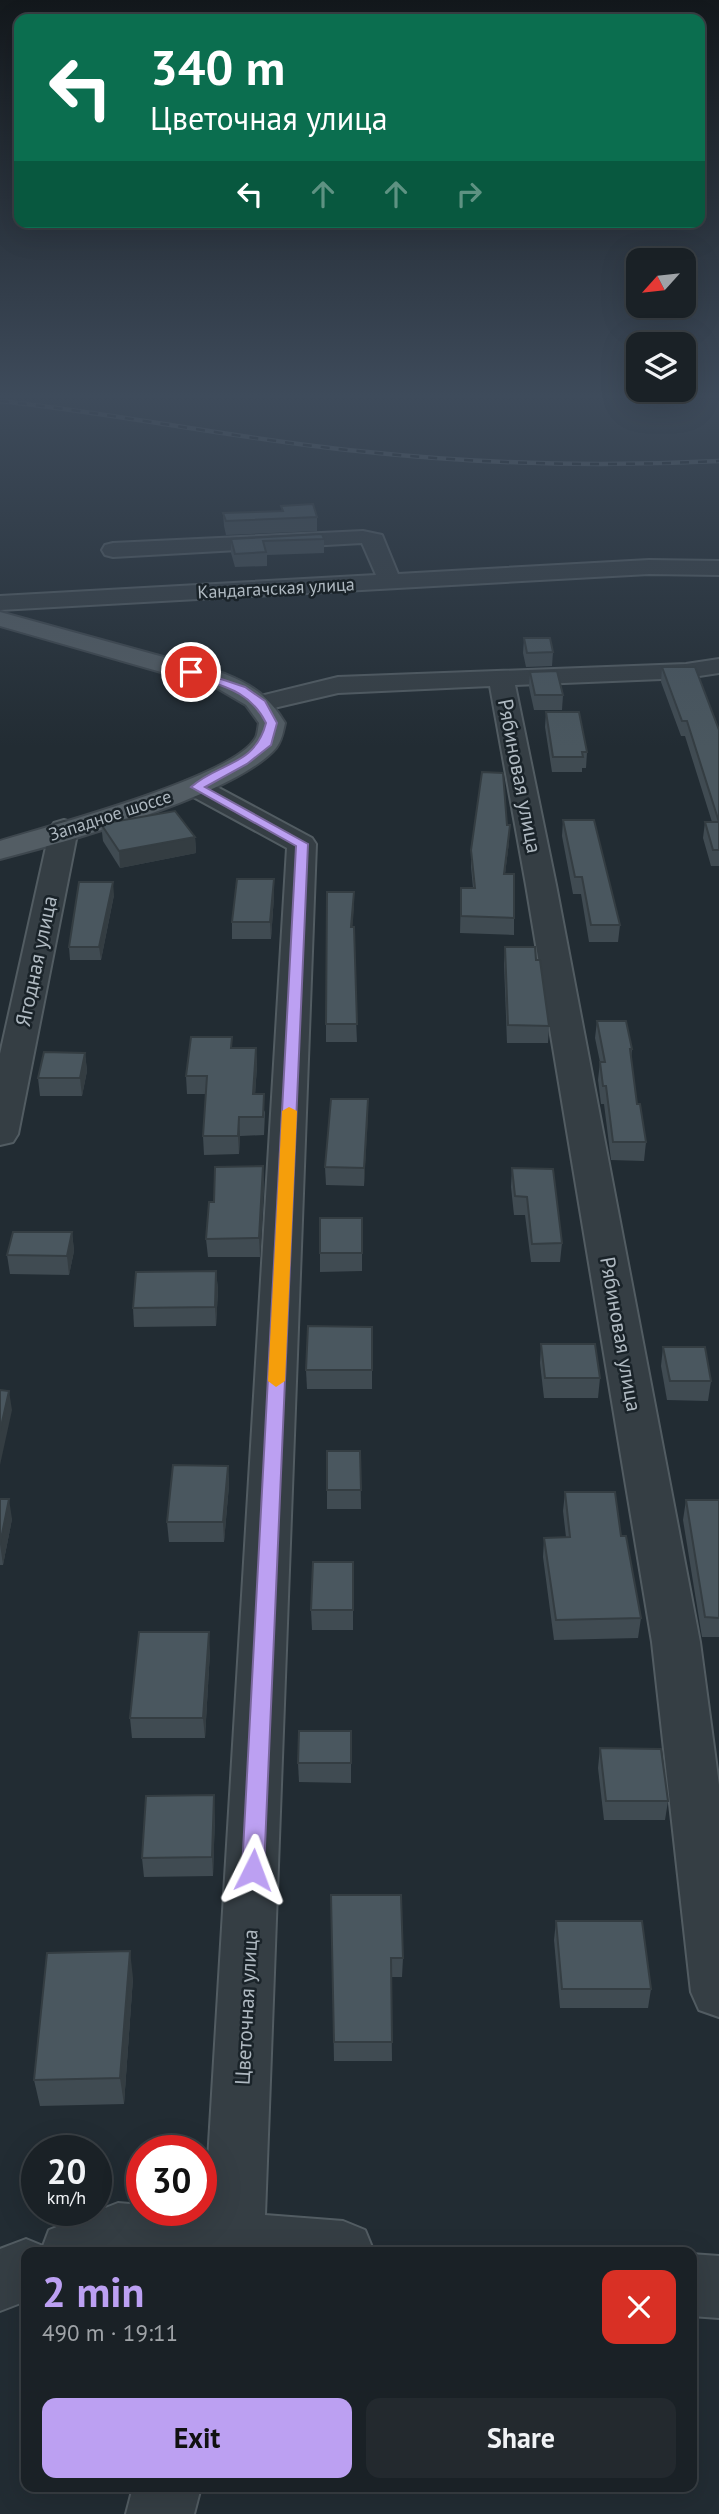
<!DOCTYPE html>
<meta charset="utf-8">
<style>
:root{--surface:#1a2126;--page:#23292e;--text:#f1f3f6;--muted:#9fa3a7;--line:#383e43;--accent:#bca0f2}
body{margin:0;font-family:"PT Sans",sans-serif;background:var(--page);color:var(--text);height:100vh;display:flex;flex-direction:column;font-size:26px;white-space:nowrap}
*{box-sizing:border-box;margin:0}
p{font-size:23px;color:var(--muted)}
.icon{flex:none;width:38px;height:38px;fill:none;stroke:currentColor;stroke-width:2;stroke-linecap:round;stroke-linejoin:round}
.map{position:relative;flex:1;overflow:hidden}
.details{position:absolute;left:21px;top:2247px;width:676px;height:245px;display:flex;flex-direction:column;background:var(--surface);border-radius:14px;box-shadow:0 7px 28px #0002,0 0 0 2px var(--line)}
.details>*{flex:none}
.guide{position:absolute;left:14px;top:14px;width:691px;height:214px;border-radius:14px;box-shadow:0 7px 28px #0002,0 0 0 2px var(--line);background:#0b6e4f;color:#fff;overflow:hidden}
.needle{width:46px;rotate:243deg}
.controls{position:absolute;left:626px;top:248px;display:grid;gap:14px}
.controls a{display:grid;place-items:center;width:70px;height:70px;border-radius:14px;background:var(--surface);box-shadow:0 7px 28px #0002,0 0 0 2px var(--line);font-size:35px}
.speed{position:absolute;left:21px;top:2135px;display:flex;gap:14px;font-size:35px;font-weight:700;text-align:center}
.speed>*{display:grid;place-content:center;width:91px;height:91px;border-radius:50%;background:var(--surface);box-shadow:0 7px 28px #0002,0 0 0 2px var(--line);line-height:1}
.speed small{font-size:18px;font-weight:400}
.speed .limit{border:10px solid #d22;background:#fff;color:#111}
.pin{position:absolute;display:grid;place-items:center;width:60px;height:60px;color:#fff;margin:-30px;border:4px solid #fff;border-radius:50%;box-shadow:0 2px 7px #0007}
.me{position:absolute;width:77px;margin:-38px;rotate:3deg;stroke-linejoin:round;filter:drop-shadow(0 0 5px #0008)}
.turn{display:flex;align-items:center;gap:24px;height:147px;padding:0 21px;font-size:32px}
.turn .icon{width:91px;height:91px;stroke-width:2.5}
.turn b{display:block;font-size:49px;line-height:60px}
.lanes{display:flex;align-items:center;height:66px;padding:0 21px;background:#0003;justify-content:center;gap:35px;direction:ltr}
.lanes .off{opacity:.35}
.round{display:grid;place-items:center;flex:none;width:74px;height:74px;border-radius:14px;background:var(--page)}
.summary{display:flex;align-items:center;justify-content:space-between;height:119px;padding:0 21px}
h1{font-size:42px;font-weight:700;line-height:52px;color:var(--accent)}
.button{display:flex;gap:14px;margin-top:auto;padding:14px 21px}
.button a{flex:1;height:80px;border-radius:14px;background:var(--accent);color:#111;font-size:28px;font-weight:700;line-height:80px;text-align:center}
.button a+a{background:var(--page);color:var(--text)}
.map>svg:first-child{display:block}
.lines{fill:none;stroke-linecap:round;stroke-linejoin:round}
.minor-casing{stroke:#525c62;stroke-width:4}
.major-casing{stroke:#3e474e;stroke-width:4}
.minor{fill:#353e44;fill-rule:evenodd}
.major{fill:#535d64;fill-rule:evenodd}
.rail-casing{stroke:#59646d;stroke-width:4.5}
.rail{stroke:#1a2329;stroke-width:2.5;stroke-dasharray:9;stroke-linecap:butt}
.wall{fill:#404b52}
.shaded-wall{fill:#343d42}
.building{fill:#4a575f;stroke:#343d42;stroke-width:2}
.route{fill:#bca0f2;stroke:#7a689d;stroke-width:2}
.slow{fill:#f59e0b}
.labels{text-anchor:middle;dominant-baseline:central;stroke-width:5;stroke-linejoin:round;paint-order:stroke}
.far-street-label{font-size:18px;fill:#afb9c1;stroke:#1a2329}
.street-label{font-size:21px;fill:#afb9c1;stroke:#1a2329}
</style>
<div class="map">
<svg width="719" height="2514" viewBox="0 0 719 2514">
<rect width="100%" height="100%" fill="#222c33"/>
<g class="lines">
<defs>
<g id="minor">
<path d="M363,531L382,535L398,574L649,560L719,561V575L649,574L0,610V596L376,575L362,543L113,557L105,555L102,550L105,545L113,543Z"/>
<path d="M719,659V673L686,678L515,685L556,885L700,1642L719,1785V2017L699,2010L691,1992L652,1642L526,885L490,686L338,693L261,711L252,708L248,703L252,698L338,677L686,664Z"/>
<path d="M196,779L206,781L312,838L316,844L265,2215L343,2221L365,2230L374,2252H26V2301L0,2311V2249L26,2239L43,2246L49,2230L118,2203L142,2205V2210H205L287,848L186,793L182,787L186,781Z"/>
<path d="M64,820L74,823L78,829L18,1134L13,1142L0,1145V1054L50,829L54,823Z"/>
<path d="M691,2254L719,2256V2318L691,2316Z"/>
<path d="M133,2487H201L194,2514H126Z"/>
</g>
<path id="major" d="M0,612L225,674C253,685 269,697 285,723C283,732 282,740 276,748C236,795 63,843 0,859V841C49,826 231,778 255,739C258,735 258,727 259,723L246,705L217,688L0,626Z"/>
</defs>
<use href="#minor" class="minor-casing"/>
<use href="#major" class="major-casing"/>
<use href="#minor" class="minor"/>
<use href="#major" class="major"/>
<defs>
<path id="rail" d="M0,401C120,414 238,439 358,451C478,464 598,467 719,461"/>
</defs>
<use href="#rail" class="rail-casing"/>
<use href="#rail" class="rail"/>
</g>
<g class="wall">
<path d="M281,506L317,517V531L226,535L224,526L223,513L282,511Z"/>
<path d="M231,539H324V553L267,555V566L235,567L231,553Z"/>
<path d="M524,638L553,652L552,666L526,667L523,653Z"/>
<path d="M662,667L719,730V866H711L703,838L705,822H712L685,736H681L661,682Z"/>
<path d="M530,672L563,695L562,710H534L529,687Z"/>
<path d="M546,712L587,752L586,768H582V772H552L545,727Z"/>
<path d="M563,820L620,925L618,942H589L581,894H573L562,836Z"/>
<path d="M101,824L195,837L196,853L120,868L103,841Z"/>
<path d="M509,842L505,874L514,918V935L460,933L461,888H473L471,867V850Z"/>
<path d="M354,892L352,927L357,1042H326V1024Z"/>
<path d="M114,895L101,960H70L69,947Z"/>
<path d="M274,896L271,939H232V922Z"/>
<path d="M505,947L536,960L549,1026L548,1043H507L504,964Z"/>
<path d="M597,1021L632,1049L631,1059L637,1104L646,1142L644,1161L611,1160L604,1104H601L598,1080L600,1062L595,1038Z"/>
<path d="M233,1048H256L257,1066L255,1094L265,1112L264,1135L240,1136L239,1154L204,1155L203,1136L206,1094H187L186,1076Z"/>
<path d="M85,1053L87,1071L82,1096H40L38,1078Z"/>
<path d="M368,1099L364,1186L326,1185L325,1167Z"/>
<path d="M263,1166L264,1185L260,1257H208L206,1239L214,1202Z"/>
<path d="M512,1168L562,1243L560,1262H531L525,1215H514L511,1187Z"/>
<path d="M320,1218H362V1271L320,1272Z"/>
<path d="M72,1232L74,1251L69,1275L10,1274L7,1255Z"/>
<path d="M216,1271L218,1290L216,1326L134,1327L133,1308Z"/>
<path d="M372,1327V1389H307L306,1370Z"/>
<path d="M541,1344L600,1378L598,1398H544L540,1363Z"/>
<path d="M663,1347L711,1381L708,1401L667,1400L661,1366Z"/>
<path d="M327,1451H360L361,1509H327Z"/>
<path d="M228,1466L229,1485L224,1542H169L167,1522Z"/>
<path d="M565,1492L621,1536L641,1618L638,1638L554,1640L543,1557L544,1538L566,1537L563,1511Z"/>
<path d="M0,1499L12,1519L3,1565H0Z"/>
<path d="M686,1500H719V1637H702L683,1520Z"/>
<path d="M353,1562V1630H312L311,1610Z"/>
<path d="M210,1651L205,1738H132L130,1718Z"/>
<path d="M351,1731V1783L299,1782L298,1763Z"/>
<path d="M600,1748L668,1801L665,1820H604L598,1768Z"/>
<path d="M215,1815L213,1876L144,1877L142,1858Z"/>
<path d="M331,1895L403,1958L402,1977H391L392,2061H334Z"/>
<path d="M556,1921L651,1989L648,2008H560L554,1940Z"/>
<path d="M133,1978L124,2104L40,2106L34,2080Z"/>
</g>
<g class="shaded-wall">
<path d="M510,825L509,842L503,890L504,874Z"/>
<path d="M195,837L196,853L120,868L119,851Z"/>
<path d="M274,879V896L271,939L270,922Z"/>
<path d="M113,882L114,895L101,960L99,947Z"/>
<path d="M354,892V909L351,944V927Z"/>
<path d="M256,1048L257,1066L254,1112L253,1094Z"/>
<path d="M85,1053L87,1071L82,1096L80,1078Z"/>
<path d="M368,1099V1117L364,1186V1168Z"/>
<path d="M239,1117L240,1136L239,1154L238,1136Z"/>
<path d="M263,1166L264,1185L260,1257L259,1238Z"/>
<path d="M72,1232L74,1251L69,1275L67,1256Z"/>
<path d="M216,1271L218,1290L216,1326L215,1307Z"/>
<path d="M9,1391L12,1410L0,1465V1431Z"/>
<path d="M228,1466L229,1485L224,1542L223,1522Z"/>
<path d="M9,1499L12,1519L3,1565L0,1544Z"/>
<path d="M209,1632L210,1651L205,1738L203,1718Z"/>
<path d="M214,1795L215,1815L213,1876L212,1857Z"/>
<path d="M130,1951L133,1978L124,2104L120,2078Z"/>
</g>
<g class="building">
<path d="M313,504L317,517L226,521L223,513L283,511L281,506Z"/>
<path d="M322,534L324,539L263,541L266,552L235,554L231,539Z"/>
<path d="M524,638H550L553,652L527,653Z"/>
<path d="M662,667H695L719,730V850H713L705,822H719L687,721H682Z"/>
<path d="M557,671L563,695H535L530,672Z"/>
<path d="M546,712H579L587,752H582L583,757H553Z"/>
<path d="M482,772L503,773L507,825H510L504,874H514V918L461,916V888H475L471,850Z"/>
<path d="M175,811L195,837L119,851L101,824Z"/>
<path d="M563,820H594L620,925H591L582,877H575Z"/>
<path d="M237,879H274L270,922H232Z"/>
<path d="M79,882H113L99,947H69Z"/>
<path d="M327,892H354L351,927H354L357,1024H326Z"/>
<path d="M505,947H535L536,960H540L549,1026L508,1025Z"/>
<path d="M597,1021H626L632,1049H630L637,1104H640L646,1142H613L606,1086H603L600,1062H605Z"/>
<path d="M191,1037H232L231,1048H256L253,1094H264L263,1117H239L238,1136H203L207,1076H186Z"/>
<path d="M44,1052L85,1053L80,1078H38Z"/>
<path d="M331,1099H368L364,1168L325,1167Z"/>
<path d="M263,1166L259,1238L206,1239L209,1202H214L215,1167Z"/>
<path d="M512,1168L553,1169L562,1243L532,1244L527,1197L515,1196Z"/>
<rect x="320" y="1218" width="42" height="35"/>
<path d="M13,1232H72L67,1256L7,1255Z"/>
<path d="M216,1271L215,1307L133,1308L136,1272Z"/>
<path d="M308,1326L372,1327V1370H306Z"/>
<path d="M541,1344H595L600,1378H545Z"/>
<path d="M663,1347H705L711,1381H670Z"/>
<path d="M0,1390L9,1391L0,1431Z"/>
<path d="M327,1451H360L361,1490H327Z"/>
<path d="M173,1465L228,1466L223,1522H167Z"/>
<path d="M565,1492H615L621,1536H626L641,1618L556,1620L544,1538L570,1537Z"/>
<path d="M0,1499H9L0,1544Z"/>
<path d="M686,1500H719V1618L705,1617Z"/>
<path d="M313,1562H353V1610H311Z"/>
<path d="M139,1632H209L203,1718H130Z"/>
<path d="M299,1731H351V1763H298Z"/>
<path d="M600,1748L661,1749L668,1801H606Z"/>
<path d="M214,1795L212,1857L142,1858L146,1796Z"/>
<path d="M331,1895H401L403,1958H391L392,2042H334Z"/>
<path d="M556,1921H642L651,1989H562Z"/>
<path d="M130,1951L120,2078L34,2080L47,1953Z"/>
</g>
<linearGradient id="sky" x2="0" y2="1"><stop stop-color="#13181c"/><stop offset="0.53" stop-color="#3e4b5b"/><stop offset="1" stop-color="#3e4b5b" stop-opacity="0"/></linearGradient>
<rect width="719" height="747" fill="url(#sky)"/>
<path class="route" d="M191,669L245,687L265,701L277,723L271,745L247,764L205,787L308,844L264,1870L261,1877L253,1879L245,1877L242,1870L296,846L191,787C219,762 255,766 266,723C249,689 221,686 187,674L186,672Z"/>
<path class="slow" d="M289,1107L297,1111L285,1381L276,1387L268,1381L282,1111Z"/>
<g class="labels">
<g class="far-street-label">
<text transform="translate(276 588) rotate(-3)">Кандагачская улица</text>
<text transform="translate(110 815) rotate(-18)">Западное шоссе</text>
</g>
<g class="street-label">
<text transform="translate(520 776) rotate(79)">Рябиновая улица</text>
<text transform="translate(36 961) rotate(-78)">Ягодная улица</text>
<text transform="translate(621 1334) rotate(80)">Рябиновая улица</text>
<text transform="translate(246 2007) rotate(-87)">Цветочная улица</text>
</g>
</g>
</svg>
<div class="controls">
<a><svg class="needle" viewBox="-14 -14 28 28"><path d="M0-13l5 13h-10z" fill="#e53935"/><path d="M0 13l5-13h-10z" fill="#9fa3a7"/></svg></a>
<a><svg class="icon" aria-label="layers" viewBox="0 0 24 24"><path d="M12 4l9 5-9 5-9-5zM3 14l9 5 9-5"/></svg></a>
</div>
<div class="speed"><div>20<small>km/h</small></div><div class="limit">30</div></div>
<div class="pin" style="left:191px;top:672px;background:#d93025"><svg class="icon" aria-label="arrive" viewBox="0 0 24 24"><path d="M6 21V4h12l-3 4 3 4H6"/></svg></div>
<svg class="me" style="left:253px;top:1870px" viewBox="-20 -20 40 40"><path d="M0-17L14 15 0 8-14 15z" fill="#bca0f2" stroke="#fff" stroke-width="4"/></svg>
<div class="guide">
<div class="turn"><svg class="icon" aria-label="left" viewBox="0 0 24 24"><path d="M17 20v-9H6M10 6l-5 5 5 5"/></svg><div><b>340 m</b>Цветочная улица</div></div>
<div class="lanes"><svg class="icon" aria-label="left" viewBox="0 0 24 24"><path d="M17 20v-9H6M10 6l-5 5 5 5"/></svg><svg class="icon off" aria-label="ahead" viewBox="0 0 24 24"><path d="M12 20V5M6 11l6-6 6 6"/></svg><svg class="icon off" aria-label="ahead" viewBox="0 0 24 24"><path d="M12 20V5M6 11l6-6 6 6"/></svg><svg class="icon off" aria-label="right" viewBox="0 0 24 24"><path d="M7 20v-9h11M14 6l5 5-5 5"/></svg></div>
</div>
<section class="details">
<div class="summary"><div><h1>2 min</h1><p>490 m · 19:11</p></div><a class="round" style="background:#d93025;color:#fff"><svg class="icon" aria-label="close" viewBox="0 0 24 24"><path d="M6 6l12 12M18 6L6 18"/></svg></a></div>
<div class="button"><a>Exit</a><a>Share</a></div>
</section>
</div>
